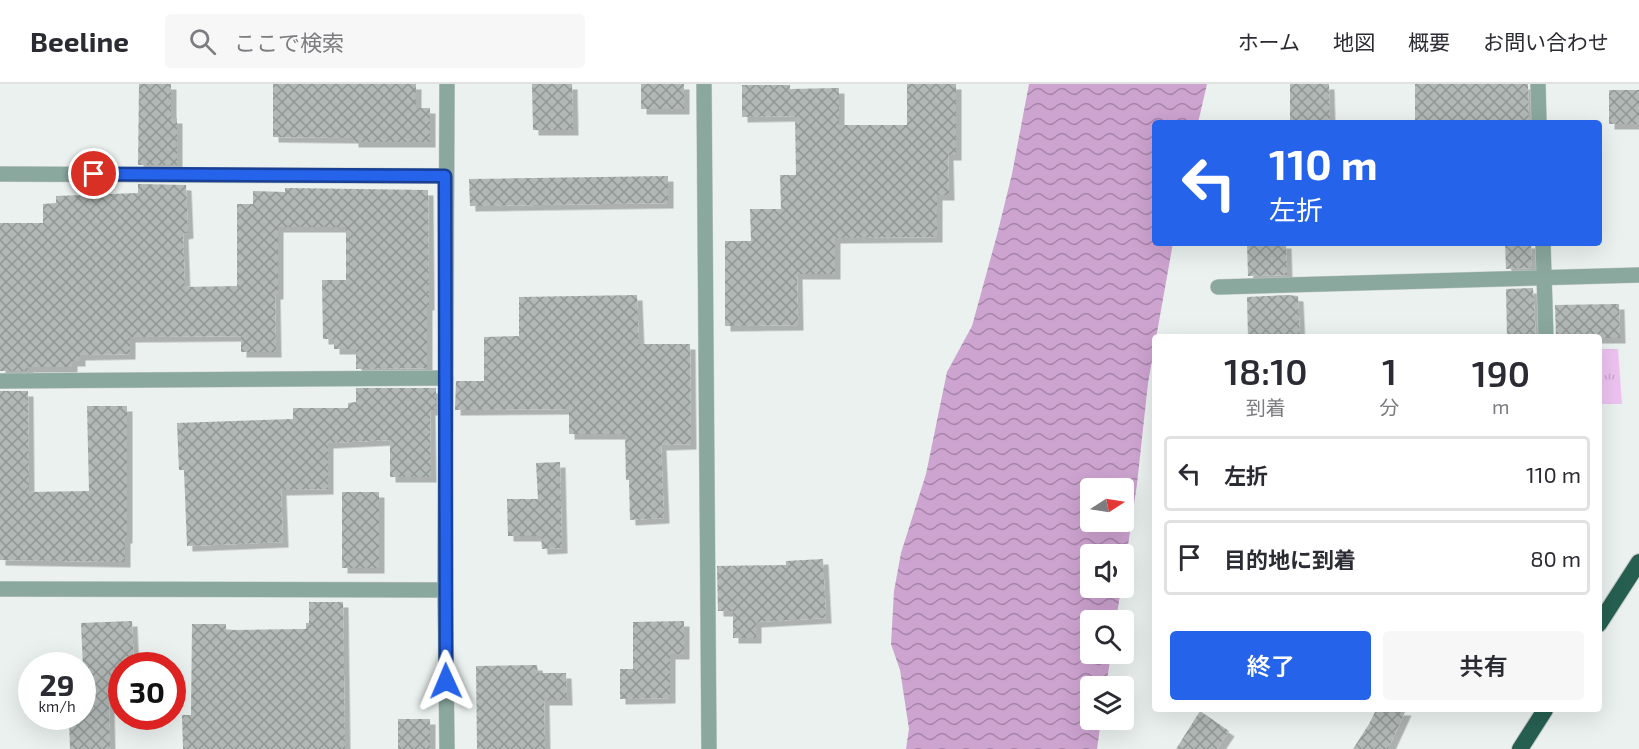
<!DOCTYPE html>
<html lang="ja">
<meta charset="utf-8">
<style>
:root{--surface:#fff;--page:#f7f7f7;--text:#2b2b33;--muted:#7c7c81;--line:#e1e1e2;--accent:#2563eb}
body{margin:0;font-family:"Exo 2","Noto Sans JP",sans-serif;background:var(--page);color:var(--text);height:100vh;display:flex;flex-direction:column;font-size:22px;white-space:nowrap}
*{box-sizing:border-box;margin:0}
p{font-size:20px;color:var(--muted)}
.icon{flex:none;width:33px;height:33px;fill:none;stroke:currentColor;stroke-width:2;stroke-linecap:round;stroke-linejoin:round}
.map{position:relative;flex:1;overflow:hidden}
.side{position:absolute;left:1152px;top:250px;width:450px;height:378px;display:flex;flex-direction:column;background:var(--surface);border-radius:6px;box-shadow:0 6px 24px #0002}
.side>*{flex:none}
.hud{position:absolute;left:1152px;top:36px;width:450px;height:126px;border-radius:6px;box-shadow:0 6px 24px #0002;background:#2563eb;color:#fff;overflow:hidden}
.needle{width:39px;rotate:78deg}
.fabs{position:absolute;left:1080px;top:394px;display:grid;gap:12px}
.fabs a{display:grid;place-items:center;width:54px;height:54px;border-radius:6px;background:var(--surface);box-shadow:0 6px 24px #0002;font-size:30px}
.speed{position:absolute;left:18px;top:568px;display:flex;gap:12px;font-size:30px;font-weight:700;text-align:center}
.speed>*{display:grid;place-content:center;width:78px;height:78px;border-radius:50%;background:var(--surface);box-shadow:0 6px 24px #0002;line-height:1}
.speed small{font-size:15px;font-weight:400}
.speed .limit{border:9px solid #d22;background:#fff;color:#111}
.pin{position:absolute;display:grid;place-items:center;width:51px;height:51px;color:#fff;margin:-26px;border:3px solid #fff;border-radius:50%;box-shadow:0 2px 6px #0007}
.me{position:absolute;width:66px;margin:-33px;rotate:359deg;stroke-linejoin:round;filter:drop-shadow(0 0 4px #0008)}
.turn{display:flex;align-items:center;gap:21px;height:126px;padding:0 18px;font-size:27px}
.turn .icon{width:78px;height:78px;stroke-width:2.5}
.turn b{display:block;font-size:42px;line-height:51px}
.eta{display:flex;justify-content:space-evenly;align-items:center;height:102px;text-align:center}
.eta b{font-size:36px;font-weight:600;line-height:42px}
.cta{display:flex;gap:12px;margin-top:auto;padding:12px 18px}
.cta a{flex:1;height:69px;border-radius:6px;background:var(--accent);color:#fff;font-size:24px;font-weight:600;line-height:69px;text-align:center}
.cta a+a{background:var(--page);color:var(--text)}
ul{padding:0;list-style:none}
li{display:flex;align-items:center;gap:18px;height:75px;margin:0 12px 9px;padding:0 6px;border:3px solid var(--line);border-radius:6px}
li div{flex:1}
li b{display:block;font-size:22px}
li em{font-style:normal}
header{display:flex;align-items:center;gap:36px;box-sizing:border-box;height:84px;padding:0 30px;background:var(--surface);border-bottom:2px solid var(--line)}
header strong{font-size:28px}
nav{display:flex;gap:33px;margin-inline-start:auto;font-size:21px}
.search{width:420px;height:54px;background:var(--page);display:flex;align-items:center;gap:15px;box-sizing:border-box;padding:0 21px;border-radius:6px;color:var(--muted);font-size:22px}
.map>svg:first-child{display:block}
.park{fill:url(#park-tufts)}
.water{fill:url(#water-waves);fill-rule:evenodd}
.building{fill:url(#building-cross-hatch);filter:url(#shadow)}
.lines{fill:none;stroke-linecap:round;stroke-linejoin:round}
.minor-casing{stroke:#c7cdcb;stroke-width:16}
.trunk-casing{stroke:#c7cdcb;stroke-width:18}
.minor{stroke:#8aa89e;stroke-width:15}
.trunk{stroke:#265f50;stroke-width:16}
.route-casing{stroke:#184099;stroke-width:15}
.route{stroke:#2563eb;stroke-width:10}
</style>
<header>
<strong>Beeline</strong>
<div class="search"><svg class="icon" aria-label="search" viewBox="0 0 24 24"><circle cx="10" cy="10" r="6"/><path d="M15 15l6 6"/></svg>ここで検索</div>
<nav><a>ホーム</a><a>地図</a><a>概要</a><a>お問い合わせ</a></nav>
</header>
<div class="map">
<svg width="1639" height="665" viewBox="0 0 1639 665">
<defs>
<pattern id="park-tufts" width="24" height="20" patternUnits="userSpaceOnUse" patternTransform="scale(1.5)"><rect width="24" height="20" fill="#eec3f1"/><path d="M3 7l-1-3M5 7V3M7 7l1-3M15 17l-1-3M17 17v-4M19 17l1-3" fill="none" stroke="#cca8cf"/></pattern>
<pattern id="water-waves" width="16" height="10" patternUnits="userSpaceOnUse" patternTransform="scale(1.5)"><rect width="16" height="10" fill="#cda3d0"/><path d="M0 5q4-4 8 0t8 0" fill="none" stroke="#a685a9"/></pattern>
<pattern id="building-cross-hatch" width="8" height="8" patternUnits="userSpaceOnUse" patternTransform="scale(1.5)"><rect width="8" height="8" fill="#b1b8b6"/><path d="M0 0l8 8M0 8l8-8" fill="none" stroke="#909694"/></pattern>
<filter id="shadow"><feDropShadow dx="5.5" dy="5.5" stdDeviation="0" flood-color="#0004"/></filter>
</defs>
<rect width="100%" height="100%" fill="#eaf1ef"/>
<path class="park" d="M1599,265H1618L1622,320H1599Z"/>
<path class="water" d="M1029,0H1207L1198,39H1155V159H1173L1148,299L1137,400L1124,489V471H1090V504H1121L1116,537H1090V570H1111L1106,603H1090V636H1101L1097,665H906L909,645L900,586L891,560L894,507L901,469L926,390L947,288L972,242L997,151L1012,90ZM1090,405H1124V438H1090Z"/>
<g class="building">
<path d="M139,0H171V34H177V81H138Z"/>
<path d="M273,0H416V24H430V58H353V54L273,53Z"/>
<path d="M532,0H572L573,46H533Z"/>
<rect x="641" y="0" width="43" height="25"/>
<path d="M907,0H956V71H948L949,111H937V153L835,154V190H797L798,241L725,242V157H751L750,125H781L780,91H796L795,32L742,33V1H790V5L839,4V41H907Z"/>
<path d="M1290,0H1329L1330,36H1290Z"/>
<path d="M1415,0H1528L1529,39H1415Z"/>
<rect x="1609" y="6" width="30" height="34"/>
<path d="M668,92V119L470,122L469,95Z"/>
<path d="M138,100L186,101L188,149L183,150L185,203L237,202V120H253V107L285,108V104L428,106L429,221H427V284L356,285V265H334V255H323L322,196H346V143H278V210H275L276,268H241V252L130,253V270L80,271V277H72V283H28V287H0V139H43V120L56,119V112L138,109Z"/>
<path d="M1247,159H1286L1287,191L1248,192Z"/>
<path d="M1505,159H1531L1532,184L1506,185Z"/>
<path d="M1533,204L1536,254H1507L1506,205Z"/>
<path d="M637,211L639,260H690L691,360L661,361L664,434L630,436L629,396H626L625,350H569V325L455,326L456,297H484V253L519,252V213Z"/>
<path d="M1287,211L1298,212L1300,254H1248L1247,213Z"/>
<path d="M1619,220L1620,254H1556L1555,221Z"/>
<path d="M356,304H436V326H430L431,393H390V356L328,359V405L281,406L283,458L187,462L184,386H179L177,339L293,335V324H348V319L356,318Z"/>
<path d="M0,307H28L29,408L89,407L87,322H127V454H125V478L0,476Z"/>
<path d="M560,378L562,464L542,465L541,452H508L507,415H538L536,379Z"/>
<rect x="342" y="408" width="37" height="76"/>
<path d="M823,475L826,534L756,538V554H733V527H718L717,482L786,481V477Z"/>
<path d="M309,518H343L345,665H183L182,631H191L192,540H226V546L306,545V539H309Z"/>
<path d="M132,537L134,582H122V618L109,619L110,665H70L69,633H82V628H85L81,539Z"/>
<path d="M684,537V570H670V614L620,615V585H633V538Z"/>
<path d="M537,581L538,589H566L567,616H544L545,665H477L476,582Z"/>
<path d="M1376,626H1406L1388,665H1353L1369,640Z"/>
<path d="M1200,627L1229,647L1217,665H1176Z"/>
<rect x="398" y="635" width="32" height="30"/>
</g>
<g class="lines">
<defs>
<g id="minor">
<path d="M447,0L445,506L447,665"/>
<path d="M704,0L709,665"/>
<path d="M1538,0L1539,39"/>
<path d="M0,90L445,92"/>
<path d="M1543,159L1546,254"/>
<path d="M1218,203L1639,191"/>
<path d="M0,297L446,294"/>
<path d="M0,505L445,506"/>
</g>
<g id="trunk">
<path d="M1599,540L1639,478"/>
<path d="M1520,665L1545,626"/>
</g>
</defs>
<use href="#minor" class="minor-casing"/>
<use href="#trunk" class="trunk-casing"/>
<use href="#minor" class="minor"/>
<use href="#trunk" class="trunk"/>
</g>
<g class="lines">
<defs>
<path id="route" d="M94,90L445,92L446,597"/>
</defs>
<use href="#route" class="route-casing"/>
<use href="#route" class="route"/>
</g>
</svg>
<div class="fabs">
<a><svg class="needle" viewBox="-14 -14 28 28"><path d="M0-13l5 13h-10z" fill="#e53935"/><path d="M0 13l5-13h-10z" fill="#7c7c81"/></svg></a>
<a><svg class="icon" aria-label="sound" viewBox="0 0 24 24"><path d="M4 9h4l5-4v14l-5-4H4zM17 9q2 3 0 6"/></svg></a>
<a><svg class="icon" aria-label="search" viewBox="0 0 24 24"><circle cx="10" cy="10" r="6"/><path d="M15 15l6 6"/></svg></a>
<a><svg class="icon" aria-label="layers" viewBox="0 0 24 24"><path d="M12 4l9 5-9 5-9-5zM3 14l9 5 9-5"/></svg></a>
</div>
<div class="speed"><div>29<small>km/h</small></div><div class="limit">30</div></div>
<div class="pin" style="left:94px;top:90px;background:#d93025"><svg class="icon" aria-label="arrive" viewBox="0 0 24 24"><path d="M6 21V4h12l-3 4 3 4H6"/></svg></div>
<svg class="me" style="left:446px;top:597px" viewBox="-20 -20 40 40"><path d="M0-17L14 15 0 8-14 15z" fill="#2563eb" stroke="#fff" stroke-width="4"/></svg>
<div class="hud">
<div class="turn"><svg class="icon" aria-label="left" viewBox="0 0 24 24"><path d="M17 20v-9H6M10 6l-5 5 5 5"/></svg><div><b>110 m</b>左折</div></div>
</div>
<section class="side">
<div class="eta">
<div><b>18:10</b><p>到着</p></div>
<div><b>1</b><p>分</p></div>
<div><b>190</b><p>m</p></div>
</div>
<ul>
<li><svg class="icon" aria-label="left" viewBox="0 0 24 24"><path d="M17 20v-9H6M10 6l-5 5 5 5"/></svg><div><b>左折</b></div><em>110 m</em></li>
<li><svg class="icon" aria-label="arrive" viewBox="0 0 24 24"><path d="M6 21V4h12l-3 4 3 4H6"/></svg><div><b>目的地に到着</b></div><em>80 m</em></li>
</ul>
<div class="cta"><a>終了</a><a>共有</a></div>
</section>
</div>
